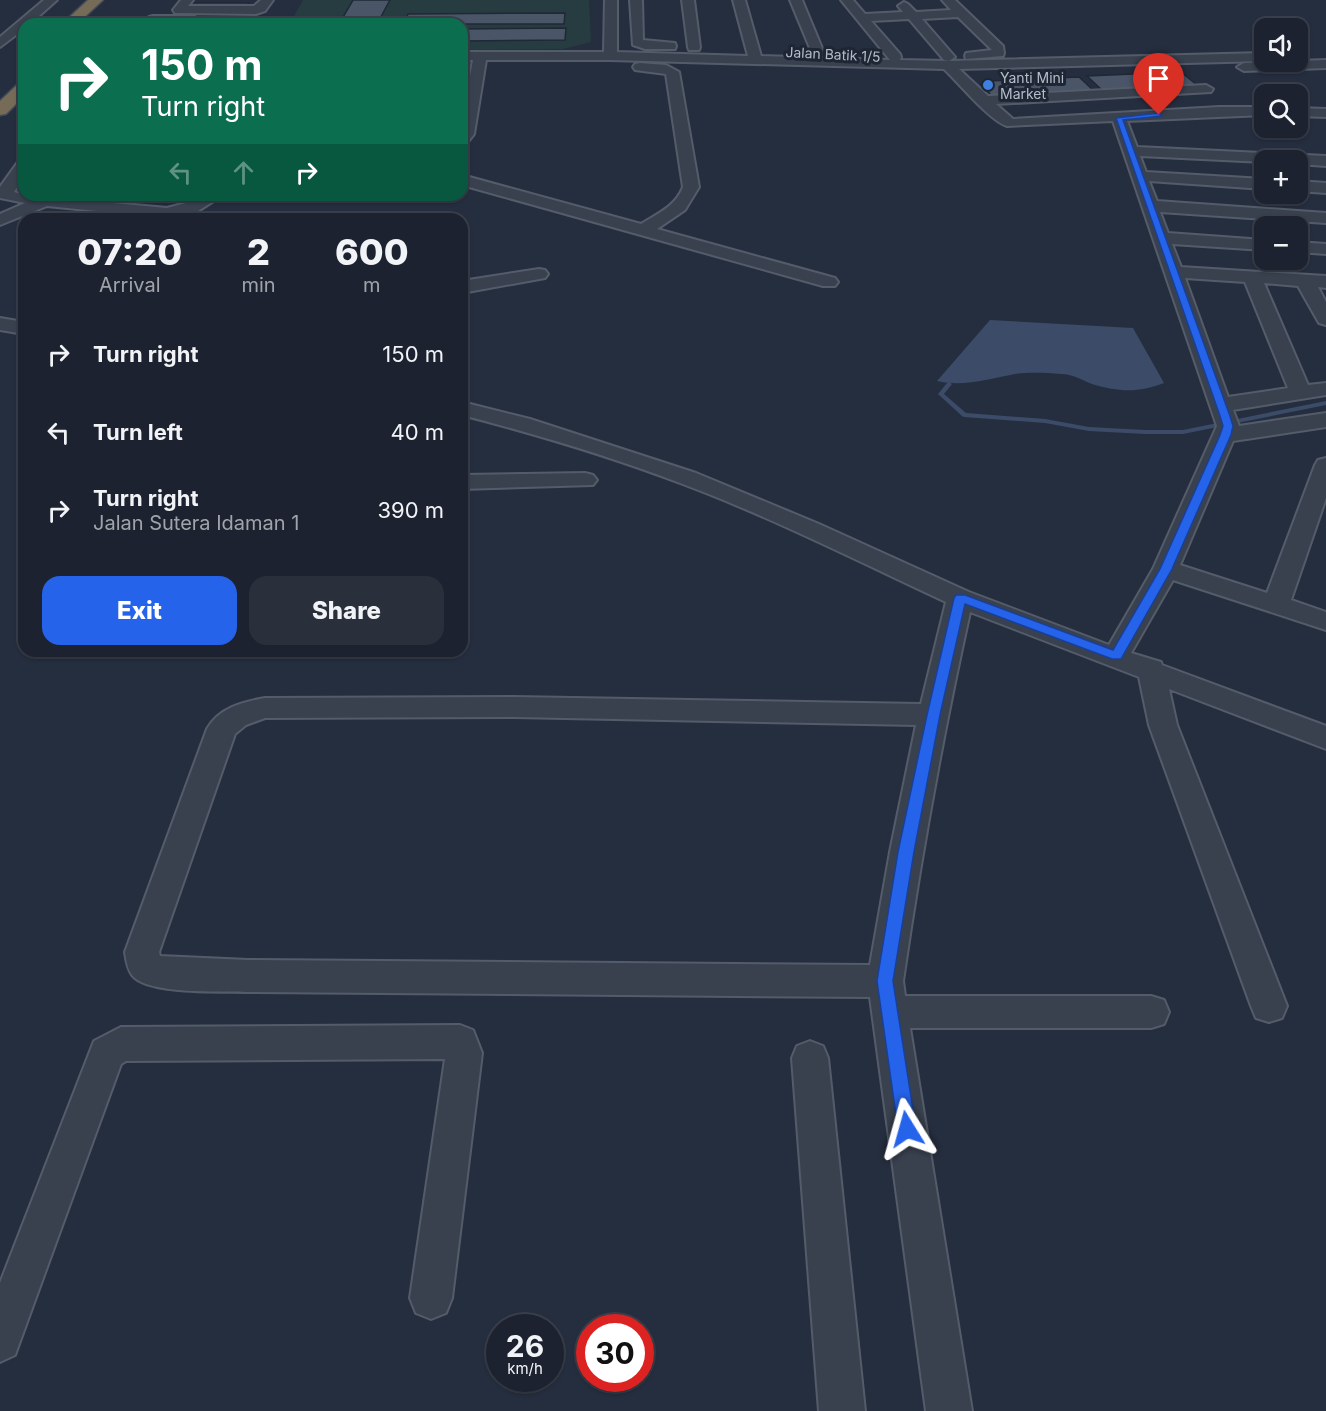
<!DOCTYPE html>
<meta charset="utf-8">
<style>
:root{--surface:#1c222f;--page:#292f3b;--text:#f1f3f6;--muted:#a0a4aa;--line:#3a3f4b;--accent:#2563eb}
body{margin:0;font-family:Inter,sans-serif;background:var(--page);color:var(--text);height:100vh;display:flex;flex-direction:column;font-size:22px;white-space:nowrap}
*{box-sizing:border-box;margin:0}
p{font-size:20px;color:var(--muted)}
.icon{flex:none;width:33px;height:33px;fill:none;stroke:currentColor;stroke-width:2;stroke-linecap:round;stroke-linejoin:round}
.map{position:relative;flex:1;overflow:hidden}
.drawer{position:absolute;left:18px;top:213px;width:450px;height:444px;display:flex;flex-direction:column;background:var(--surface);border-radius:18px;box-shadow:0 2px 4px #0004,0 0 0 2px var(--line)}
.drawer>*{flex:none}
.banner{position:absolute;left:18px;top:18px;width:450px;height:183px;border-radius:18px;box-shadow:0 2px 4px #0004,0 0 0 2px var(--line);background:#0b6e4f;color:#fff;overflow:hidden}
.buttons{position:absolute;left:1254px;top:18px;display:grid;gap:12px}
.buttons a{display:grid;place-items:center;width:54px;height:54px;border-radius:12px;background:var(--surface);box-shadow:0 2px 4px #0004,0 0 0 2px var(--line);font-size:30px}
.speed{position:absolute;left:486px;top:1314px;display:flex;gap:12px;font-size:30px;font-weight:700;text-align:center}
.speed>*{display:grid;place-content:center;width:78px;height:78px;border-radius:50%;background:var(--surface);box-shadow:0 2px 4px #0004,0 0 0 2px var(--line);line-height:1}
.speed small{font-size:15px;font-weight:400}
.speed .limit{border:9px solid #d22;background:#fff;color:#111}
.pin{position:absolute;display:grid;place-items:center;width:51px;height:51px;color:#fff;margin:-62px -26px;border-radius:50% 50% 50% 0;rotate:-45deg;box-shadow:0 0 6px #0007}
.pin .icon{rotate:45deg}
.me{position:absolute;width:66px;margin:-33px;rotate:352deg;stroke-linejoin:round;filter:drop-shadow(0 0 4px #0008)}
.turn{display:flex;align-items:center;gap:21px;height:126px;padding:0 24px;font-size:27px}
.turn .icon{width:78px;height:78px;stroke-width:2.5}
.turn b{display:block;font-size:42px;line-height:51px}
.lanes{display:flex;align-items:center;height:57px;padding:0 24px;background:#0003;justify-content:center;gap:30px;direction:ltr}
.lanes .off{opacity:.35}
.eta{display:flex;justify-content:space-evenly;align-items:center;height:102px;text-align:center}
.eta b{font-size:36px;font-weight:800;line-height:42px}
.primary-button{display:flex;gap:12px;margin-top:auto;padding:12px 24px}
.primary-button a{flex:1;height:69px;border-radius:18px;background:var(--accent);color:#fff;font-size:24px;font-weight:800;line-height:69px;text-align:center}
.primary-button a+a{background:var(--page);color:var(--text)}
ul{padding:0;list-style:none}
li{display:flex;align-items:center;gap:18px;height:78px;padding:0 24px}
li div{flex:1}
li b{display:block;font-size:22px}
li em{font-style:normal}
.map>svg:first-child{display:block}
.green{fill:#273c40}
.water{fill:#3b4b68}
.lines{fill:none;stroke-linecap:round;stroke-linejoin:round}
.stream{fill:#3b4b68;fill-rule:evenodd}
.building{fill:#4b5568;stroke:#202836;stroke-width:1.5}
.minor-casing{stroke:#545c6a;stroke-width:4}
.highway-casing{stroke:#414957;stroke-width:3}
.minor{fill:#39414f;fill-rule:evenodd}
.highway{fill:#756b56;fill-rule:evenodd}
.route{fill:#2563eb;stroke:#184099;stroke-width:1.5}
.shop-dot{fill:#3f7fe0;stroke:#1e2634;stroke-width:2}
.labels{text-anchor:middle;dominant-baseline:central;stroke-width:6;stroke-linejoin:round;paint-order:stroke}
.far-street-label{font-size:14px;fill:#b5bcca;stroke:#1e2634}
.far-poi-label{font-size:14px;fill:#b5bcca;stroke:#1e2634;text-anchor:start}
</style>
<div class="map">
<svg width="1326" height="1411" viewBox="0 0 1326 1411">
<rect width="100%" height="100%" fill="#252e3f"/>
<path class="green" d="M303,0H589L591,42L563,49L462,50V24H290Z"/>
<path class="water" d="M990,320L1133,328L1164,383C1138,393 1119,392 1092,384C1082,380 1072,374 1061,374C1047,373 1029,372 1015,374C989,379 963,387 937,381Z"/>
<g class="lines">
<path class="stream" d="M949,382L952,384L944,394L966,413L1045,419L1089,427L1145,430H1183L1326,401V405L1183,434H1145L1089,431L1045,423L964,417L962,416L938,394L947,383Z"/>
</g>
<g class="building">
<path d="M353,0H390L377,24H339Z"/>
<path d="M187,3H249L245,9H182Z"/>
<path d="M565,13L564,24H404L408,14Z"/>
<path d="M566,28L565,40L462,41V29Z"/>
<path d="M1181,72L1198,86L1102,90L1087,76Z"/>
<path d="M1079,77L1094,91L991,95L981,84L989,81Z"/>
</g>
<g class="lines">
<defs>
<g id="minor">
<path d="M44,0H57L30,24H24V29L0,47V37Z"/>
<path d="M181,0H193L188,6H254L261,0H273L265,11L256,14L175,13L173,10Z"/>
<path d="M605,0H617V52L748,56L733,0H745L761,56L890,60L841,0H853L865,14L903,12L898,6L904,2L908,4L916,12L951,10L942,0H955L1003,46L1004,53L1003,56L966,59L965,56L966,53L992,50L958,17L922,19L955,57L949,61L944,60L909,19L871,21L900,54L901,57L900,60L948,61L1264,53V61L959,69L988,96L1206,85L1213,89L1211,92L996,104L1013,119L1219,107H1264V115L1127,121L1137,147L1326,156V166L1298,164V160H1264V162L1140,156L1146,172L1264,179V189L1149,181L1157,201L1326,213V223L1160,212L1168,233L1264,240V250L1172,244L1181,267L1326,276V288L1318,287L1326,302V325L1319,323L1298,286L1264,283L1308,385L1326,383V395L1233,410L1239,426L1326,413V427L1233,441L1180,565L1267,593L1315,465L1318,460L1326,458V498L1291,600L1326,612V630L1173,580L1131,653L1161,662L1162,665L1326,726V749L1169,689L1177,725L1287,1006L1282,1018L1269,1022L1256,1018L1251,1006L1149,725L1139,677L970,612C943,734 921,857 903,981L905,996H1151L1164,1000L1169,1012L1164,1024L1151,1028H910L972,1411H926L870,997L248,992C223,991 147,995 132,975C127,968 126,959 125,952L207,729C219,708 242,702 265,698L514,697L921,704L946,602C858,561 771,517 680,483C609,456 535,434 462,415V402L530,419L696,473L819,524L969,592L1109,645L1153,569L1217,426L1113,121L1007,126C990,121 959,83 944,69L610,60H486L474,134L467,143L462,144V120L473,60H462V52H604ZM1185,278L1245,282L1288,388L1228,397ZM514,717L916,725L890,852L870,965L248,960L160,956L159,952L235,734L246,725L265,718Z"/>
<path d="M630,0H642L643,40L675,43L676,46L675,49H645L633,45Z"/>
<path d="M682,0H694L700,47L699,50H689L688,47Z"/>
<path d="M790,0H802L824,53L823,56H813L812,53Z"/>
<path d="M153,16H193L202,21L201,24L149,23V17Z"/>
<path d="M1326,60V68L1244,71L1237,67L1244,63Z"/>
<path d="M640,63L666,65L679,72L699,187L685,210L657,229L835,278L838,282L835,286H823L462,185V175L641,224C657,214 676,206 683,187L666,74L635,70L633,67L635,64Z"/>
<path d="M1298,108L1326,109V117L1298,116Z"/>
<path d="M24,160V176L14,192L24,195L167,208L186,203L203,195H223L198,211L167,218L47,206L0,225V214L25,203L0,198V187L18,162Z"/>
<path d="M1298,181L1326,183V193L1298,191Z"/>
<path d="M1298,242L1326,244V254L1298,252Z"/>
<path d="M539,269L545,270L548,274L545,278L462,293V281Z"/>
<path d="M0,318L24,322V334L0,330Z"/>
<path d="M585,473L593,475L597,480L593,485L462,489V475Z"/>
<path d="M460,1025L473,1030L482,1053L452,1298L446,1313L431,1319L416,1313L410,1298L445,1059L126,1061L121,1064L15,1355L0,1362V1283L94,1041L121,1027Z"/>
<path d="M810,1041L823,1046L828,1058L865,1411H819L792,1058L797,1046Z"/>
</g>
<g id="highway">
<path d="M88,0H103L77,24H62Z"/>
<path d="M24,82V96L6,114L0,115V101L18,84Z"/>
</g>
</defs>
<use href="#minor" class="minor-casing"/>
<use href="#highway" class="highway-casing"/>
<use href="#minor" class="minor"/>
<use href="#highway" class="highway"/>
</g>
<path class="route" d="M1159,113L1162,116L1123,120L1230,416L1233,426L1231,435L1172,569L1121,659H1112L965,604L940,715L914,852L893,981L916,1129L914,1136L907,1138L901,1136L898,1129L877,981L898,852L927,715L954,598L956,595H965L1113,650L1160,569L1220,435L1223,426L1220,416L1116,118Z"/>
<circle class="shop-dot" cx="988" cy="85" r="6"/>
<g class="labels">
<g class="far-street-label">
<text transform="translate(833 54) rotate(3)">Jalan Batik 1/5</text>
</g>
<g class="far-poi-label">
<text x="1000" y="77">Yanti Mini<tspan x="1000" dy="16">Market</tspan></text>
</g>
</g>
</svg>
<div class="buttons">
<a><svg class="icon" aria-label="sound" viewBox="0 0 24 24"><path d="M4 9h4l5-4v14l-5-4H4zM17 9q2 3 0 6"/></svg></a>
<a><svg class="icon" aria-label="search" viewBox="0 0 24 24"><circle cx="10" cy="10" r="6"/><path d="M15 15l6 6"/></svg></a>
<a>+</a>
<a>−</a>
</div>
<div class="speed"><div>26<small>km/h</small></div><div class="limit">30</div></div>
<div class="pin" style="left:1159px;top:115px;background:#d93025"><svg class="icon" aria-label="arrive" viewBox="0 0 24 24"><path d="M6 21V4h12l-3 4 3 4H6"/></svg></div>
<svg class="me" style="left:907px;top:1129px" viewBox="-20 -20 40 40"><path d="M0-17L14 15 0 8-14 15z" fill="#2563eb" stroke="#fff" stroke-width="4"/></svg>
<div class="banner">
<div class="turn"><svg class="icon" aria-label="right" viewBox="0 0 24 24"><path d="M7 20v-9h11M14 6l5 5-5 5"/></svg><div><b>150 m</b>Turn right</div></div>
<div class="lanes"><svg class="icon off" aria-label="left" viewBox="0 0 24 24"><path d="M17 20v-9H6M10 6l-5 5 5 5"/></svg><svg class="icon off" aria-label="ahead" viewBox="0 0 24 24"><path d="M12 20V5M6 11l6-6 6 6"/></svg><svg class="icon" aria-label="right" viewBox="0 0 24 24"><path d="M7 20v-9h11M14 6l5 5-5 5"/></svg></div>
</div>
<section class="drawer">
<div class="eta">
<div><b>07:20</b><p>Arrival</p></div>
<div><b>2</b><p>min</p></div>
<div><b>600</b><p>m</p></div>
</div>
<ul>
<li><svg class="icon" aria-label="right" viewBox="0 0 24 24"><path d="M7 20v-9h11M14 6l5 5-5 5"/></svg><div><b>Turn right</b></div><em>150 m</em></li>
<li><svg class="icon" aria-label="left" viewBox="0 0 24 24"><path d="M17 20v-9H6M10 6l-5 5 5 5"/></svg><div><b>Turn left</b></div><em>40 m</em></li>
<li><svg class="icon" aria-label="right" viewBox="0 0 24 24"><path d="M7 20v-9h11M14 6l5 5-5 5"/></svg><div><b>Turn right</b><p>Jalan Sutera Idaman 1</p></div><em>390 m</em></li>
</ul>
<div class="primary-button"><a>Exit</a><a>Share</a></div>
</section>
</div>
